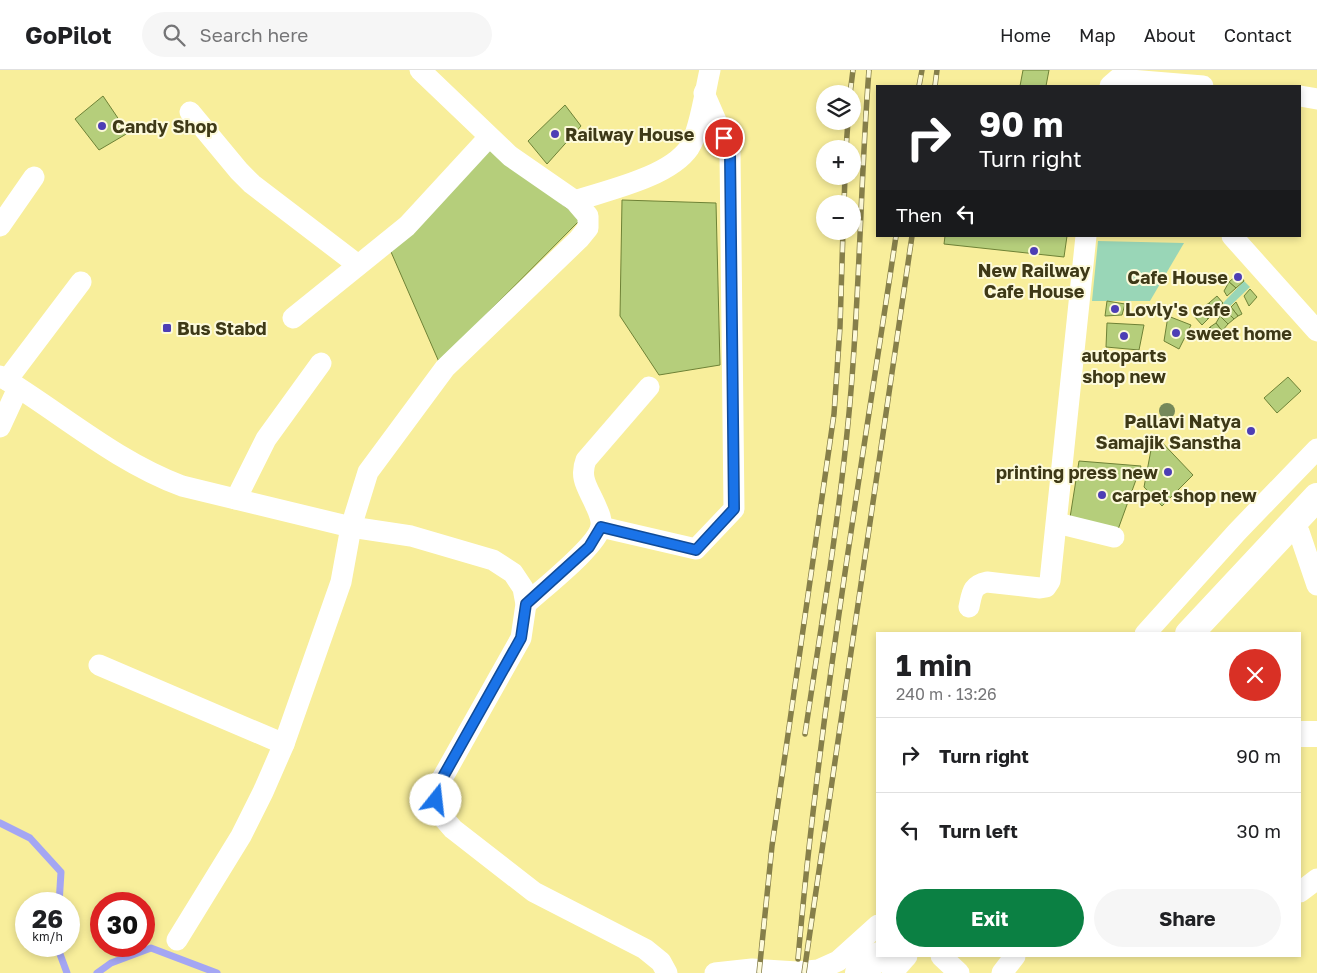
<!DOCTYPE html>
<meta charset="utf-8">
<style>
:root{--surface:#fff;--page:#f6f6f6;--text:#202124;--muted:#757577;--line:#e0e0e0;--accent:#0b8043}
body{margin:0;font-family:"Golos Text",sans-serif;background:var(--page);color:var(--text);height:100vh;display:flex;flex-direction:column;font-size:19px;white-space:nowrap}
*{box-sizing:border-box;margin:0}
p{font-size:16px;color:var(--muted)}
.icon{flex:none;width:28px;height:28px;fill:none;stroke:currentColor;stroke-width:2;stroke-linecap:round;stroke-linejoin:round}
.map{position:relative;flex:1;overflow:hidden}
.side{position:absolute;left:876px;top:562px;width:425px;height:325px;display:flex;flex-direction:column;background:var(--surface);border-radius:0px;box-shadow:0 2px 8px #0003}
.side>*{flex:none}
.top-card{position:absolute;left:876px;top:15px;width:425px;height:152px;border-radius:0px;box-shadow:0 2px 8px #0003;background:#202124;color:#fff;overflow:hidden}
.buttons{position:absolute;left:816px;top:15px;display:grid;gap:10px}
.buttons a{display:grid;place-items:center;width:45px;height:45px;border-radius:50%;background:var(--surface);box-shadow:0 2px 8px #0003;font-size:25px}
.speed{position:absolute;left:15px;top:822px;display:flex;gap:10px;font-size:25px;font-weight:700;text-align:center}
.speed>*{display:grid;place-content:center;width:65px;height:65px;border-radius:50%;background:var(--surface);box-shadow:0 2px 8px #0003;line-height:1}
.speed small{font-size:12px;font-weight:400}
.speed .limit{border:8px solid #d22;background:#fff;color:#111}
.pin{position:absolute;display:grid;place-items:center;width:42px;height:42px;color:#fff;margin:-21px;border:2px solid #fff;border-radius:50%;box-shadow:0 1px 5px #0007}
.me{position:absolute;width:55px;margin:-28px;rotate:16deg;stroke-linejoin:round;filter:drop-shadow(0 0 4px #0008)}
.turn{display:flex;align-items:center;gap:18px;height:105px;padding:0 20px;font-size:22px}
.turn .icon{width:65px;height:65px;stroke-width:2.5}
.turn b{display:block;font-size:35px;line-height:42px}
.then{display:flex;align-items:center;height:48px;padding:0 20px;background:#0003;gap:10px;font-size:19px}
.round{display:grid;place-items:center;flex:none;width:52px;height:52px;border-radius:26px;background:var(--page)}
.head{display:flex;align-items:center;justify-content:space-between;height:85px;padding:0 20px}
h1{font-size:30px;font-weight:700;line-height:38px}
.button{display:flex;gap:10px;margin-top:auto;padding:10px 20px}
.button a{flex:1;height:58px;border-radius:30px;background:var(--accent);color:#fff;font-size:20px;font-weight:700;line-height:58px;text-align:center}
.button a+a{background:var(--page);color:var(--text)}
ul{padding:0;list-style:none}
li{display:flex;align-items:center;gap:15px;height:75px;padding:0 20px;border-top:1px solid var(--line)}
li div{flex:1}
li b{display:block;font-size:19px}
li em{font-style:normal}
header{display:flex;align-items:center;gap:30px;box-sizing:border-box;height:70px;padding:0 25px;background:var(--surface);border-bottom:1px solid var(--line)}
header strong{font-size:24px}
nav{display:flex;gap:28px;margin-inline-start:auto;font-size:18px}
.search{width:350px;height:45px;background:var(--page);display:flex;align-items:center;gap:12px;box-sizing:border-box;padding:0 18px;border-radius:28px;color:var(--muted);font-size:19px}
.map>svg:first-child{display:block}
.green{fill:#99d6b7}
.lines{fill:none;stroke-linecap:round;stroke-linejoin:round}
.stream{stroke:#a4a6f3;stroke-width:7}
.building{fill:#b5ce7b;stroke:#6e8236}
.minor{stroke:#fff;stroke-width:21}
.tertiary{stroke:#fff;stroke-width:26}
.primary{stroke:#fff;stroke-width:28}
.rail-casing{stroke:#867f4a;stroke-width:5.5}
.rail{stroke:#fdfada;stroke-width:4;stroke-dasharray:11;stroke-linecap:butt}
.tree{fill:#75885a}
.route-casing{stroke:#114b97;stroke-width:12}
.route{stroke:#1a73e8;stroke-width:9}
.poi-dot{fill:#4d3eb5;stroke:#fdfada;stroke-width:2}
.labels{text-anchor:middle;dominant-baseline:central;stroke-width:4;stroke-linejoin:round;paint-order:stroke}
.poi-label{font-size:18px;font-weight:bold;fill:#3e3917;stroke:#fdfada;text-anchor:start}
</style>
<header>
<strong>GoPilot</strong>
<div class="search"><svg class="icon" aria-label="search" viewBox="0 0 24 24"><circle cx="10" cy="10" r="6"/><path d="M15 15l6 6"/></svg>Search here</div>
<nav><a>Home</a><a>Map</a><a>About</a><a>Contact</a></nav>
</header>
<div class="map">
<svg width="1317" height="903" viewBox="0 0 1317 903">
<rect width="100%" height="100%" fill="#f8ee9b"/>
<g class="green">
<path d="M1098,171L1184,173L1150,231H1092Z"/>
<path d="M1244,211L1250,217L1227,239L1223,233Z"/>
</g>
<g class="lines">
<g class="stream">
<path d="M0,753L30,768L61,802L59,834"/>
<path d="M57,876L67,903"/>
<path d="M97,903L111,893L151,878L217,903"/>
</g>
</g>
<g class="building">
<path d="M1023,0H1049L1046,16H1020Z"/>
<path d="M103,26L128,63L99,80L75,49Z"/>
<path d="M565,35L581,56L547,94L528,71Z"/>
<path d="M488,76L581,149L439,292L388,175Z"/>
<path d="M622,130L716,133L720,295L659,305L620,246Z"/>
<path d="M945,166H1067L1064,187L944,174Z"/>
<path d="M1239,203L1244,211L1236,218L1229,212Z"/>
<path d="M1229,212L1236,218L1227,226L1224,221Z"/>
<path d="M1250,219L1257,227L1249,236L1244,226Z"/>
<path d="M1217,226L1223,233L1216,241L1209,233Z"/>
<path d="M1107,231L1125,234L1122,245L1105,246Z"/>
<path d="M1236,232L1242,244L1238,246L1231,237Z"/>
<path d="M1209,233L1216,241L1208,249L1201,239Z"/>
<path d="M1231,237L1238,246L1234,249L1226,241Z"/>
<path d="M1201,239L1208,249L1202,255L1194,246Z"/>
<path d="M1226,241L1234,249L1228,254L1220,246Z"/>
<path d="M1168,246L1191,255L1179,279L1164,271Z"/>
<path d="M1220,246L1228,254L1222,261L1216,253Z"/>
<path d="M1107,253L1144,255L1139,280L1106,277Z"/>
<path d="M1216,253L1222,261L1218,265L1210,257Z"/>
<path d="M1210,257L1218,265L1213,269L1207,260Z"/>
<path d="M1288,307L1301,321L1277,343L1264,328Z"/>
<path d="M1154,364L1193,405L1162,436L1144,417Z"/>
<path d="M1079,391L1141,396L1116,465L1069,454Z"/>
</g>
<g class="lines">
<g class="minor">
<path d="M1110,16L1118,9L1203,16"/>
<path d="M1300,26L1317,29"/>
<path d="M190,42L239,101L252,114L358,195"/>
<path d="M575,131C608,120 669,107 689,78C700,61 705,21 710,0"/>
<path d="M0,156L34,107"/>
<path d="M1232,166L1317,261"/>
<path d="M293,248L407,156L489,67"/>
<path d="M0,306C61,343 115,391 182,416L351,457L411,466L493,490L513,503L523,518L526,534L521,568L439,714L436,730L440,744L453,759L534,822L645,879L661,892L667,903"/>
<path d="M7,310L81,212"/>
<path d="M0,357L18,318"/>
<path d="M236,429L266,369L321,293"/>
<path d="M1057,453L1114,467"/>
<path d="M601,457L696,479L734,439L730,83L704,23"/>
<path d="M1299,462L1317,515"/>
<path d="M526,534C542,519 598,476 601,456C602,448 598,441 595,434C588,418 579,408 586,390L649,317"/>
<path d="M969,537C972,523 972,515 987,512L1040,518L1046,517L1050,511L1086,166"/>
<path d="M1145,564L1237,462L1317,379"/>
<path d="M99,595L284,674"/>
<path d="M1300,822L1317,809"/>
<path d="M177,870L241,766L263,722L284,674L341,512L351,457L368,402L445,298L579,169L588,158V146L575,131L510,86L420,0"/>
<path d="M941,886L959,903"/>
<path d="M715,903L752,899L797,902L818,900L838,891L878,855"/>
<path d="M892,903L907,886"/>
<path d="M1002,903L1015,886"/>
</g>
<path class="tertiary" d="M1300,664H1317"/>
<g class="primary">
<path d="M1189,564L1317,427"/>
<path d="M859,903L879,886"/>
</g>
<defs>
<g id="rail">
<path d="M919,16L922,0"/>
<path d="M935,16L937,0"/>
<path d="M850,24L853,0"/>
<path d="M846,79L848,51"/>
<path d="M844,134L845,106"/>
<path d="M805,664C821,557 839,450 849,343C860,229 860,114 869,0"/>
<path d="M798,889C819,647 860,407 896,166"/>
<path d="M759,903L772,776L834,344L840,257L843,161"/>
<path d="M804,903L912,166"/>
</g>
</defs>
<use href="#rail" class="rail-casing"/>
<use href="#rail" class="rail"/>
</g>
<circle class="tree" cx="1167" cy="341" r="8"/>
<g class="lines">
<defs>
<path id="route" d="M436,730L439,714L521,568L526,534L589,477L601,457L696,480L734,439L730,83L724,68"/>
</defs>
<use href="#route" class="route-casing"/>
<use href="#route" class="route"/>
</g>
<g class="poi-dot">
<circle cx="102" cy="56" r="5"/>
<circle cx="555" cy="64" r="5"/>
<circle cx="1034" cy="181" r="5"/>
<circle cx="1238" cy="207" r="5"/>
<circle cx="1115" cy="239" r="5"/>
<rect x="162" y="253" width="10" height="10" rx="2.5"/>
<circle cx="1176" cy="263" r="5"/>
<circle cx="1124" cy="266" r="5"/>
<circle cx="1251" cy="361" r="5"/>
<circle cx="1168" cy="402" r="5"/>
<circle cx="1102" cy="425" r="5"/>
</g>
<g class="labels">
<g class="poi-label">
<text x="112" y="56">Candy Shop</text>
<text x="565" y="64">Railway House</text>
<text x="1034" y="200" text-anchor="middle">New Railway<tspan x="1034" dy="21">Cafe House</tspan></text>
<text x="1228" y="207" text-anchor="end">Cafe House</text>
<text x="1125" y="239">Lovly's cafe</text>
<text x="177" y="258">Bus Stabd</text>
<text x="1186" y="263">sweet home</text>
<text x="1124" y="285" text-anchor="middle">autoparts<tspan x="1124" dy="21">shop new</tspan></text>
<text x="1241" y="351" text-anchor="end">Pallavi Natya<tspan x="1241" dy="21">Samajik Sanstha</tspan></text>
<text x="1158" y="402" text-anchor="end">printing press new</text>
<text x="1112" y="425">carpet shop new</text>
</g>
</g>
</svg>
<div class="buttons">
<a><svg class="icon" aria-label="layers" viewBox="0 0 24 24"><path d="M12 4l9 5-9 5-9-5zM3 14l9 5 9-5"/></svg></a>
<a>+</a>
<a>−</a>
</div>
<div class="speed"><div>26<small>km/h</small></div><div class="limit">30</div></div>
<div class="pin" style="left:724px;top:68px;background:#d93025"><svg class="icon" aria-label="arrive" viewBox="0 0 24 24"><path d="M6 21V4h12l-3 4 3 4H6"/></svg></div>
<svg class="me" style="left:436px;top:730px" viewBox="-20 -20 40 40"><circle r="19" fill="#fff"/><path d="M0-13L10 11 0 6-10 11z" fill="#1a73e8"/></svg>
<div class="top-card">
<div class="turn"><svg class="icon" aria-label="right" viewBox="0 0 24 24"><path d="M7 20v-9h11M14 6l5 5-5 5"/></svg><div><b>90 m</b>Turn right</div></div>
<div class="then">Then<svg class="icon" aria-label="left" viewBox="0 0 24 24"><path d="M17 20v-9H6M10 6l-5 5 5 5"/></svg></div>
</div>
<section class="side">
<div class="head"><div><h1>1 min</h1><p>240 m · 13:26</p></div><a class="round" style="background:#d93025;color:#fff"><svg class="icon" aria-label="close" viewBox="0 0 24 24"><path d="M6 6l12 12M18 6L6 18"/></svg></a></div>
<ul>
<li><svg class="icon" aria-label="right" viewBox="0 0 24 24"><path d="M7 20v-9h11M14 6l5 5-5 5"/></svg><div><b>Turn right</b></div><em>90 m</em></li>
<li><svg class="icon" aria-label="left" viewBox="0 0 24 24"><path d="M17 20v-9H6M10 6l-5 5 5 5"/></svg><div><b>Turn left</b></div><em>30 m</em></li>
</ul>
<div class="button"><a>Exit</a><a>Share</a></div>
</section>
</div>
